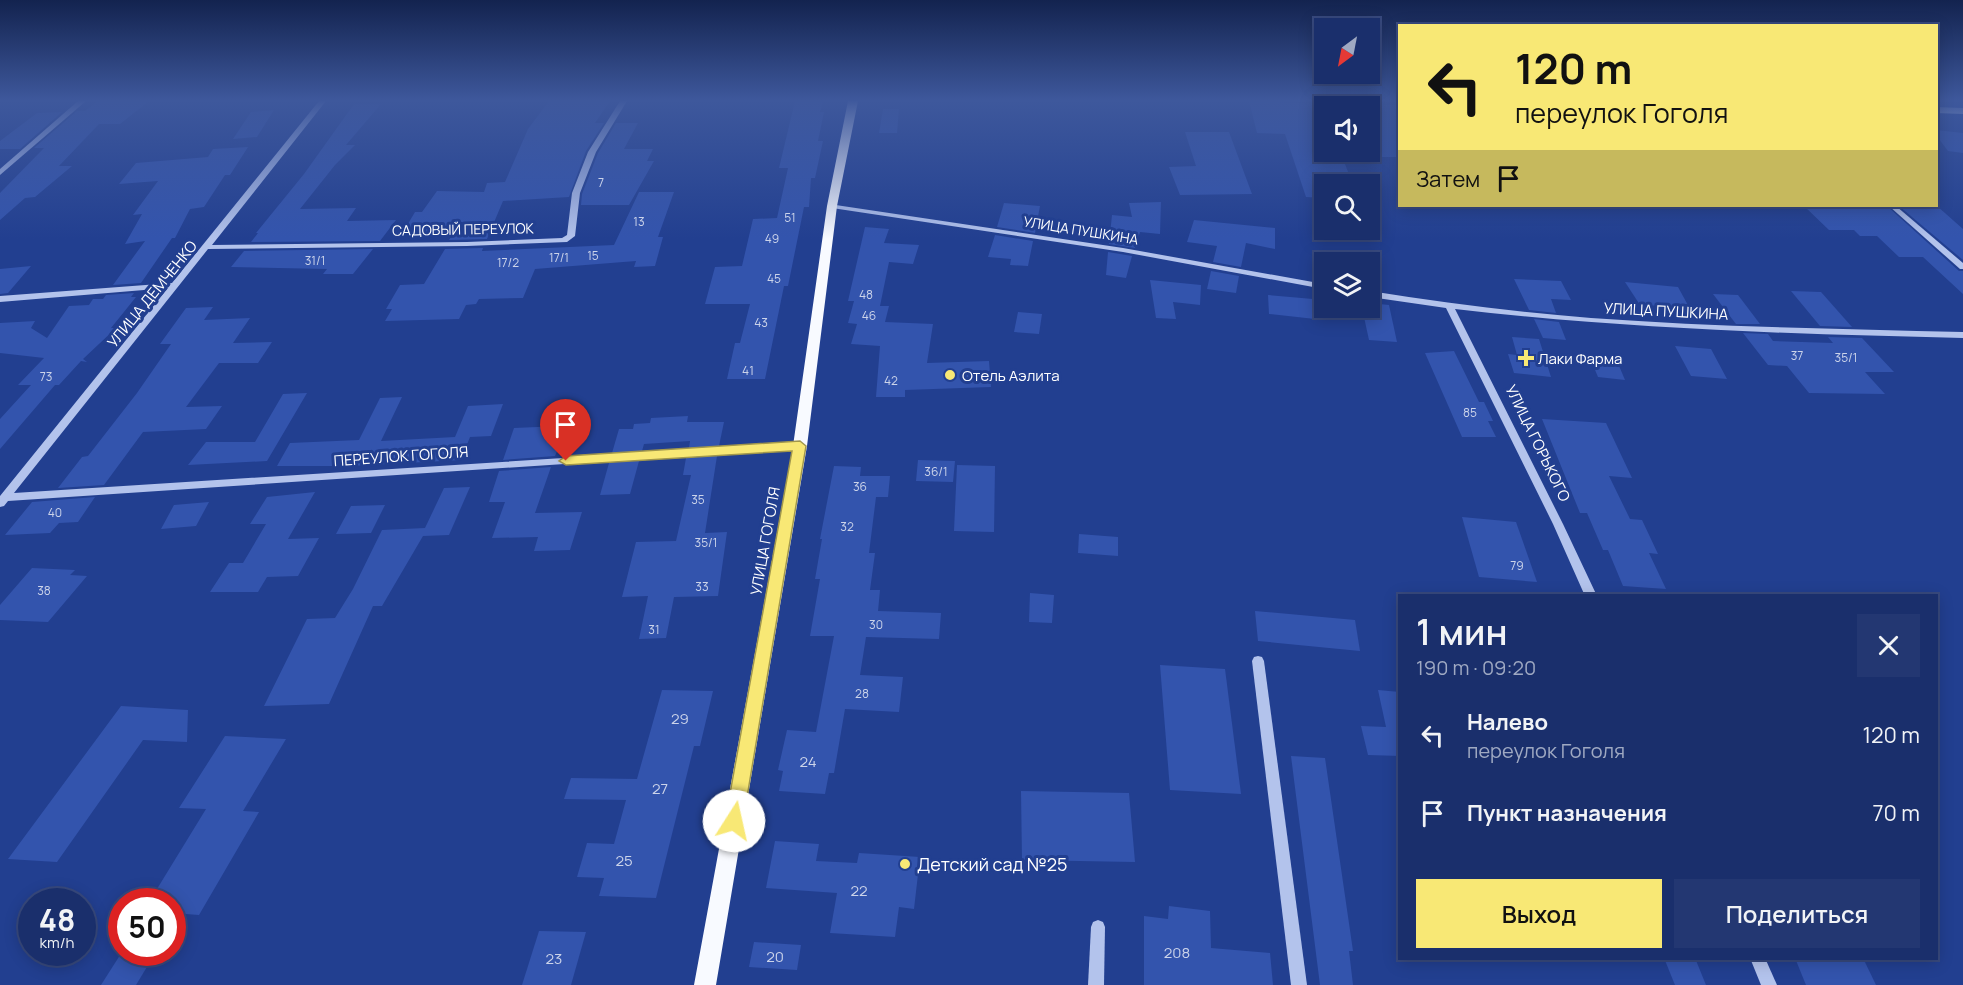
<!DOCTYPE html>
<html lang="ru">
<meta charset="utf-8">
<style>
:root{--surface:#1a2f6c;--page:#233772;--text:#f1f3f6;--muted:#9fa9c2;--line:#384a7f;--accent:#f8e875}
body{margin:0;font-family:Manrope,sans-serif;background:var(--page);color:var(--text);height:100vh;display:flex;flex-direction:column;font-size:22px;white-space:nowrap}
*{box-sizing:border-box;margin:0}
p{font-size:20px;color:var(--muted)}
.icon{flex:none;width:33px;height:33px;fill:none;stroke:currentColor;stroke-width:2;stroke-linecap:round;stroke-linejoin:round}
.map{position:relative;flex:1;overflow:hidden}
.panel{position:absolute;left:1398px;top:594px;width:540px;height:366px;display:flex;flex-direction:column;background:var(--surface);border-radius:0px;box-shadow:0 3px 15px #0003,0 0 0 2px var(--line)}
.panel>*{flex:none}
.top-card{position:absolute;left:1398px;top:24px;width:540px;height:183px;border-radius:0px;box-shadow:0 3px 15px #0003,0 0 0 2px var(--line);background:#f8e875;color:#111;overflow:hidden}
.needle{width:39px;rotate:212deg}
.buttons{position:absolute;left:1314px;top:18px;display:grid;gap:12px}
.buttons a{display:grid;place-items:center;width:66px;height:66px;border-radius:0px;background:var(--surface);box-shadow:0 3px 15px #0003,0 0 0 2px var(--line);font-size:30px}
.speed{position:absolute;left:18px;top:888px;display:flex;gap:12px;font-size:30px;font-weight:700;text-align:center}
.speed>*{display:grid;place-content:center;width:78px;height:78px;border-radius:50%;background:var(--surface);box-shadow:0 3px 15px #0003,0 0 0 2px var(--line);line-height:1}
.speed small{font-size:15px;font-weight:400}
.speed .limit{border:9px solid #d22;background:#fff;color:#111}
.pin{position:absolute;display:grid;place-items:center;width:51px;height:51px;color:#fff;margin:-62px -26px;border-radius:50% 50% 50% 0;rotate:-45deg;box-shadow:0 0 6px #0007}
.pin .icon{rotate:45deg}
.me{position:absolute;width:66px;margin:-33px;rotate:10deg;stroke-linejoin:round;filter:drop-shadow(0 0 4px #0008)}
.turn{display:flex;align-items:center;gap:21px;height:126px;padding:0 18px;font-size:27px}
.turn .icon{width:78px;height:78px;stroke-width:2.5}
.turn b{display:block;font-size:42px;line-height:51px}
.then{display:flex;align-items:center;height:57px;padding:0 18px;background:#0003;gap:12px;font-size:22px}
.round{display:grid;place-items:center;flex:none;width:63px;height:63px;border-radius:0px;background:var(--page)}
.headline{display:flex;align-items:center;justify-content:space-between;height:102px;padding:0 18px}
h1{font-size:36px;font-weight:600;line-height:45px}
.cta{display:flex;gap:12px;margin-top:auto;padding:12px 18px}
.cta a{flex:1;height:69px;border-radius:0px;background:var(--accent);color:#111;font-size:24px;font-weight:600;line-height:69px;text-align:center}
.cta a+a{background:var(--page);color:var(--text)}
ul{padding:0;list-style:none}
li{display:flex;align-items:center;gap:18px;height:78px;padding:0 18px}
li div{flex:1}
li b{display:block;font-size:22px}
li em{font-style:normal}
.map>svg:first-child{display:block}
.building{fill:#3354ad}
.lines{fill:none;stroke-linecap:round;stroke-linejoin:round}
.minor{fill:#b3c3ec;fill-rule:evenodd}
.major{fill:#f8faff;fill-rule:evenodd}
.route{fill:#f8e875;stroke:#a1974c;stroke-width:1.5}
.poi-dot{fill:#f8e875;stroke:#223f90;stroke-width:2}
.labels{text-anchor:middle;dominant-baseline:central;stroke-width:6;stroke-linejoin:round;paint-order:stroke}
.number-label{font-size:12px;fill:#ccd4ea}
.far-street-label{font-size:14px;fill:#fff;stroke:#223f90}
.street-label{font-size:15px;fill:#fff;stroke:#223f90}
.poi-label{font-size:15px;fill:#fff;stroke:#223f90;text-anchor:start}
.near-number-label{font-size:15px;fill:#ccd4ea}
.near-poi-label{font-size:18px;fill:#fff;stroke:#223f90;text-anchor:start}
</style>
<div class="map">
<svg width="1963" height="985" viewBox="0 0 1963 985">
<rect width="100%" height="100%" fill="#223f90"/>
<g class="building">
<path d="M98,101H149L120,124H99L59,166H72L35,197L25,198L0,220V193L44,148H34L77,111H85Z"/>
<path d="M549,101H610L595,123H604L586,151L569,197L503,201L487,239L449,240L453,234H402L415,212H422L437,191L484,192L487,183L505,182L528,129Z"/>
<path d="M795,101H823L820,112H824L818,141H823L815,178H811L809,207H804L788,286H784L765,379H727L735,343H740L750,304H705L715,267L742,266L753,219L777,218L788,168H779Z"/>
<path d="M1249,101L1324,104V152H1340L1353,184H1324V198L1306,197L1285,134L1257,133Z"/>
<path d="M354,104H381L346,145H355L335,165L300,209L356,208L347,221L396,220L380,241L251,242L258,233H256L304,174Z"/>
<path d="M1371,105H1400V157H1370Z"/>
<path d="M883,109H899L897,133H879Z"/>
<path d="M274,110L257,137L233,139L251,112Z"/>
<path d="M62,112L20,149H0V141L37,113Z"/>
<path d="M616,123H638L624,149H653L647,161H654L629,205H581L582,194L598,153Z"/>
<path d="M1936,130L1963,133V153L1948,151L1936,135Z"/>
<path d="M1185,132H1229L1252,194L1180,195L1169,167L1196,166Z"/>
<path d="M248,147L230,175H225L204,207L190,209L175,238H172L141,283L113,285L145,241L125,244L142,214L133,215L158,181L119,184L136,163L208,157L213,149Z"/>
<path d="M639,192H674L658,237H663L655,266L634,267L636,261L535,269L523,298L479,299L476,304L466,305L459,319L385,321L392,309H386L400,285L424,284L445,249L483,248L482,251L614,245Z"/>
<path d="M1161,202L1160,234L1140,232L1135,248L1109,244L1112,215L1132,217L1129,203Z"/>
<path d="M1004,203L1040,206L1035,233L997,227Z"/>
<path d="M1804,206H1887L1959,271H1963V294L1923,257H1899L1877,236H1860L1854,230H1829Z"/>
<path d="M1899,206H1937L1963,229V260Z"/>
<path d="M1194,220L1275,228V249L1246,243L1241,267L1213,262L1217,246L1187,242Z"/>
<path d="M865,227L889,229L884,243L919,245L913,264L889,262L880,306H889L885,322L933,324L927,363L989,361L991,387L905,390V397H876L880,346L851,344L857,324L848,323L854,301H848Z"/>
<path d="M995,235L1033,241L1028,266L1010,265L1011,259L988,257Z"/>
<path d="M373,249L353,274H323L327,269L231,267L244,251Z"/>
<path d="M1108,252L1132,256L1126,278L1106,275Z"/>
<path d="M31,266L8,293L0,294V269Z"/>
<path d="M1211,271L1239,276L1236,293L1207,289Z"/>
<path d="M1514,279L1561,281L1571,300L1551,299L1556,313L1529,310Z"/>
<path d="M1150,280L1201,285L1200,305L1173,302L1176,319L1156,318Z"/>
<path d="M1625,282L1678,287L1689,307L1640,305Z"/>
<path d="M1791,291L1821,292L1852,327L1820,326Z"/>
<path d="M134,293L131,297H136L111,328H116L83,359L87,362L81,361L59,385H55L0,449V419L31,385H18L44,358L0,353V323L35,321L31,328L47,338L69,306L89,305L93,299H103L106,295Z"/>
<path d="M1713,294L1738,295L1760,324H1736Z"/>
<path d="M1268,295L1313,299L1315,319L1269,314Z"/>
<path d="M1370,303L1389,305L1397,342L1369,340L1362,308H1370Z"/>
<path d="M213,307L204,320L250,318L233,343L272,342L258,363H219L186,407L222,406L206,429L143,432L104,485L58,488L82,457L88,456L137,393L171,344H160L186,308Z"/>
<path d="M1018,312L1042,314L1039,334L1014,332Z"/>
<path d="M1534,319L1559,322L1566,340L1543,338Z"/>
<path d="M1743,333L1768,334L1773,341L1833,343L1828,337L1862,338L1894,372H1865L1885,394L1809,393L1787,366L1768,365Z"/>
<path d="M1512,337L1539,339L1551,377L1514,373L1508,354L1517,355Z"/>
<path d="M1675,346L1711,349L1727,379L1691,376Z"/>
<path d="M1454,351L1479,402H1484L1493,421H1488L1496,437H1462L1425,353Z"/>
<path d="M1590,358L1617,361L1625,380L1598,377Z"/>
<path d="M307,393L267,461L188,465L206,442H255L283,394Z"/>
<path d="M402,397L381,441L455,437L468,406L503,404L491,436L470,437L461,460L351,466H277L290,443L359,440L380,398Z"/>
<path d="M688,416L687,422H724L719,446L689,448L690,441L644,444L642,451L612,453L619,429H633L634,424L650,423L651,418Z"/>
<path d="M1542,419L1606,423L1632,478L1609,476L1630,519L1642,520L1658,554L1649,553L1666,589L1623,586L1608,550H1603L1587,513H1580Z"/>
<path d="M584,425L578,448L558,449L555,456L503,460L514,428Z"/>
<path d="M717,456L705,533L727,532L718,596L674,597L666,638L639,639L648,596L622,597L636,542L676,541L691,475H683L686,458Z"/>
<path d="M918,460L955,461L953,482L916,481Z"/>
<path d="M639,461L630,494L600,495L609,463Z"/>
<path d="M957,465L995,466L994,532L954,531Z"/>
<path d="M834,466L861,467L860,476H890L888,497H876L869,553H875L870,590H880L878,611L941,613L939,639L866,637L860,675L903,677L899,712L845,709L834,773H829L825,794L779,791L783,771L778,770L787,730L816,732L834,636H810L820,579H815L822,539H820Z"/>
<path d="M551,467L535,513L582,512L570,550L534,551L538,537L492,538L505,502H489L499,471Z"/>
<path d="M470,487L449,535L423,536L382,606H373L329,704L264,706L307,619L335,618L353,589L382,530L425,528L444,488Z"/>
<path d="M315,492L288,539L319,538L298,576L267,577L258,592H210L229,563H243L266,524H250L267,497Z"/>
<path d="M95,497L78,522L59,523L50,533L5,535L32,502Z"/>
<path d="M209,502L196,526L161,529L174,505Z"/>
<path d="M385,505L371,533L336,534L351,506Z"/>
<path d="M1462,517L1516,522L1537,582L1479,577Z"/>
<path d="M1079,534L1118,537V556L1078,553Z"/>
<path d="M32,568L75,570L70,575L87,576L48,622L0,620V605Z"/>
<path d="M1030,593L1054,595L1052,623L1029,622Z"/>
<path d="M1255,611L1355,620L1360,651L1258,641Z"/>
<path d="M1160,665L1225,669L1241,794L1170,790Z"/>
<path d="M662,690L713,691L700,746H694L656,898L599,896L604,878L577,877L587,843L614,844L626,800L564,799L571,778L637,779Z"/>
<path d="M1378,690L1400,692V756L1368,755L1361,726L1386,727Z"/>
<path d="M121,706L188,710L187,742L143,740L57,862L8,859Z"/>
<path d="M225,736L286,739L243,811L259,812L199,915L172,913V902H149L206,809L179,808Z"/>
<path d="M1291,756L1325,758L1353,951H1349L1353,985H1320Z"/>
<path d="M1021,791L1129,793L1135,862L1022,860Z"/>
<path d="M775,841L819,844L816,861L857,863L859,853L920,857L914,909L899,907L895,937L830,933L837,893L766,888Z"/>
<path d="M1169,906L1210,911L1211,948L1270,953L1273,985H1144V916L1168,919Z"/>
<path d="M539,931L586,932L571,985H522Z"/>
<path d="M754,942L801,945L797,970L749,967Z"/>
<path d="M122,952H156L136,985H101Z"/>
<path d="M1664,958H1695L1706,985H1675Z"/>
<path d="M1795,958H1863L1876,985H1806Z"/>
</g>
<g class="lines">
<g class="minor">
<path d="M78,101H86L0,175V169Z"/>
<path d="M319,101H326L212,245L467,242L562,238L567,235L572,193L588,152L620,101H627L596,152L580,193L575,236L567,242L467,246L208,249L14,493L800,443L805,446L804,448L8,501L4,506L0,507V496L168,288L0,302V296L172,283Z"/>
<path d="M829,204L1123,248L1324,284V289L1123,252L832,208H829Z"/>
<path d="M1889,206H1896L1963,263V269H1960Z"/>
<path d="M1370,291C1443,303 1517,312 1591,318C1715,327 1839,329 1963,332V338C1793,334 1624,329 1455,309L1563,524L1597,596H1585L1553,524L1446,308L1370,297Z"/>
<path d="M1258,656L1262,657L1264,661L1307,985H1291L1252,661L1254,657Z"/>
<path d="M1098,920L1103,922L1105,927L1104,985H1088L1091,927L1093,922Z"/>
<path d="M1750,958H1765L1777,985H1761Z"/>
</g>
<g class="major">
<path d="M848,101H858L837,206L807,446L716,985H694L793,446L827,206Z"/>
<path d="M1936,107L1963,108V114L1936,113Z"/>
</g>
</g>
<linearGradient id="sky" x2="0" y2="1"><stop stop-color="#13234f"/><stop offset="0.42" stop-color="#3e589c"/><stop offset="1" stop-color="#3e589c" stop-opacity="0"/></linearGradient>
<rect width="1963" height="239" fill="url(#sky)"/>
<path class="route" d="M800,441L806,446L743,821L740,827L734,829L728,827L725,821L792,451L566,465L559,461L566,456Z"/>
<g class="poi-dot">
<path d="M1523 349h6v6h6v6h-6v6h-6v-6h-6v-6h6z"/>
<circle cx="950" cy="375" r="6"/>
<circle cx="905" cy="864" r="6"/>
</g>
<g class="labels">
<g class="number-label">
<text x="601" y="182">7</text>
<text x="790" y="217">51</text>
<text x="639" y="221">13</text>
<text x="772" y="238">49</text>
<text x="593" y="255">15</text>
<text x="559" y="257">17/1</text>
<text x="315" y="260">31/1</text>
<text x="508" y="262">17/2</text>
<text x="774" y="278">45</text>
<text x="866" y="294">48</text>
<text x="869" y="315">46</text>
<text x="761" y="322">43</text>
<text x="1797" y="355">37</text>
<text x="1846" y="357">35/1</text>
<text x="748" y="370">41</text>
<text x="46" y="376">73</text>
<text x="891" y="380">42</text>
<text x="1470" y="412">85</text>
<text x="936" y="471">36/1</text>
<text x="860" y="486">36</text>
<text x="698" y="499">35</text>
<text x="55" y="512">40</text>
<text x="847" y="526">32</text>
<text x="706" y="542">35/1</text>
<text x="1517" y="565">79</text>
<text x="702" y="586">33</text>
<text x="44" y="590">38</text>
<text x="876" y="624">30</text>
<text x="654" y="629">31</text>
<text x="862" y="693">28</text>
</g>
<g class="far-street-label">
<text transform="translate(463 229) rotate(-1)">САДОВЫЙ ПЕРЕУЛОК</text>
<text transform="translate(1081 230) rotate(9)">УЛИЦА ПУШКИНА</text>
</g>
<g class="street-label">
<text transform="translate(152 294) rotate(-51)">УЛИЦА ДЕМЧЕНКО</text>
<text transform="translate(1666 311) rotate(3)">УЛИЦА ПУШКИНА</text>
<text transform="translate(1538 443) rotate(64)">УЛИЦА ГОРЬКОГО</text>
<text transform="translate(401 456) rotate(-4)">ПЕРЕУЛОК ГОГОЛЯ</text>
<text transform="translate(765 541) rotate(-80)">УЛИЦА ГОГОЛЯ</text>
</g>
<g class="poi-label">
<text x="1538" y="358">Лаки Фарма</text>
<text x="962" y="375">Отель Аэлита</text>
</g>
<g class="near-number-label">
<text x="680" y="718">29</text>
<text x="808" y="761">24</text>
<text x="660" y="788">27</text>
<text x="624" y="860">25</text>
<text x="859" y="890">22</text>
<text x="1177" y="952">208</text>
<text x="775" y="956">20</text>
<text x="554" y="958">23</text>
</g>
<g class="near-poi-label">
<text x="917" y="864">Детский сад №25</text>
</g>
</g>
</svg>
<div class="buttons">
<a><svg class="needle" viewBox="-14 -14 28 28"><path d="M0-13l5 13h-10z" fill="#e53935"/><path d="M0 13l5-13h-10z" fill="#9fa9c2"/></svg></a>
<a><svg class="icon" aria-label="sound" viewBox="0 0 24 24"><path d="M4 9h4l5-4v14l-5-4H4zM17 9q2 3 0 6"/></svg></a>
<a><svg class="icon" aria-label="search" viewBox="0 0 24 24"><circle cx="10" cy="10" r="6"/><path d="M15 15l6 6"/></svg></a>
<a><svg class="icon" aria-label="layers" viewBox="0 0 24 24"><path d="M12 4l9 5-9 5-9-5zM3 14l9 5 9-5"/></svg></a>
</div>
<div class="speed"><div>48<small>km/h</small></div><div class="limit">50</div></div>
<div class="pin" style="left:566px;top:461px;background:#d93025"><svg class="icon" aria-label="arrive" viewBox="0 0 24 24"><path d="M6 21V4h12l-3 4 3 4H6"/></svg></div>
<svg class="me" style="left:734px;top:821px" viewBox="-20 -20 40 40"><circle r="19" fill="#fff"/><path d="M0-13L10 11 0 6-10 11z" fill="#f8e875"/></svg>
<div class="top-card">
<div class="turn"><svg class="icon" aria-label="left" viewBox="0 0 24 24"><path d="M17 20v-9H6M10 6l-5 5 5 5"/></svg><div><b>120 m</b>переулок Гоголя</div></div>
<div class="then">Затем<svg class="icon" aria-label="arrive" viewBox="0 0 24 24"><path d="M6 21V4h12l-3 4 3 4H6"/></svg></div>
</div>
<section class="panel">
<div class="headline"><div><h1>1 мин</h1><p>190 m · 09:20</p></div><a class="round"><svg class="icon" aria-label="close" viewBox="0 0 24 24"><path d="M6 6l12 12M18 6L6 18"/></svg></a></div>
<ul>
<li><svg class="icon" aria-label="left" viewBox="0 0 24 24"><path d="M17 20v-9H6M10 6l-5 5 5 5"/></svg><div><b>Налево</b><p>переулок Гоголя</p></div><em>120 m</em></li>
<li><svg class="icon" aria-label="arrive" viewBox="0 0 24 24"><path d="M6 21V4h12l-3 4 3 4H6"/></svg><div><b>Пункт назначения</b></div><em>70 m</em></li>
</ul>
<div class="cta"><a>Выход</a><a>Поделиться</a></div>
</section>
</div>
